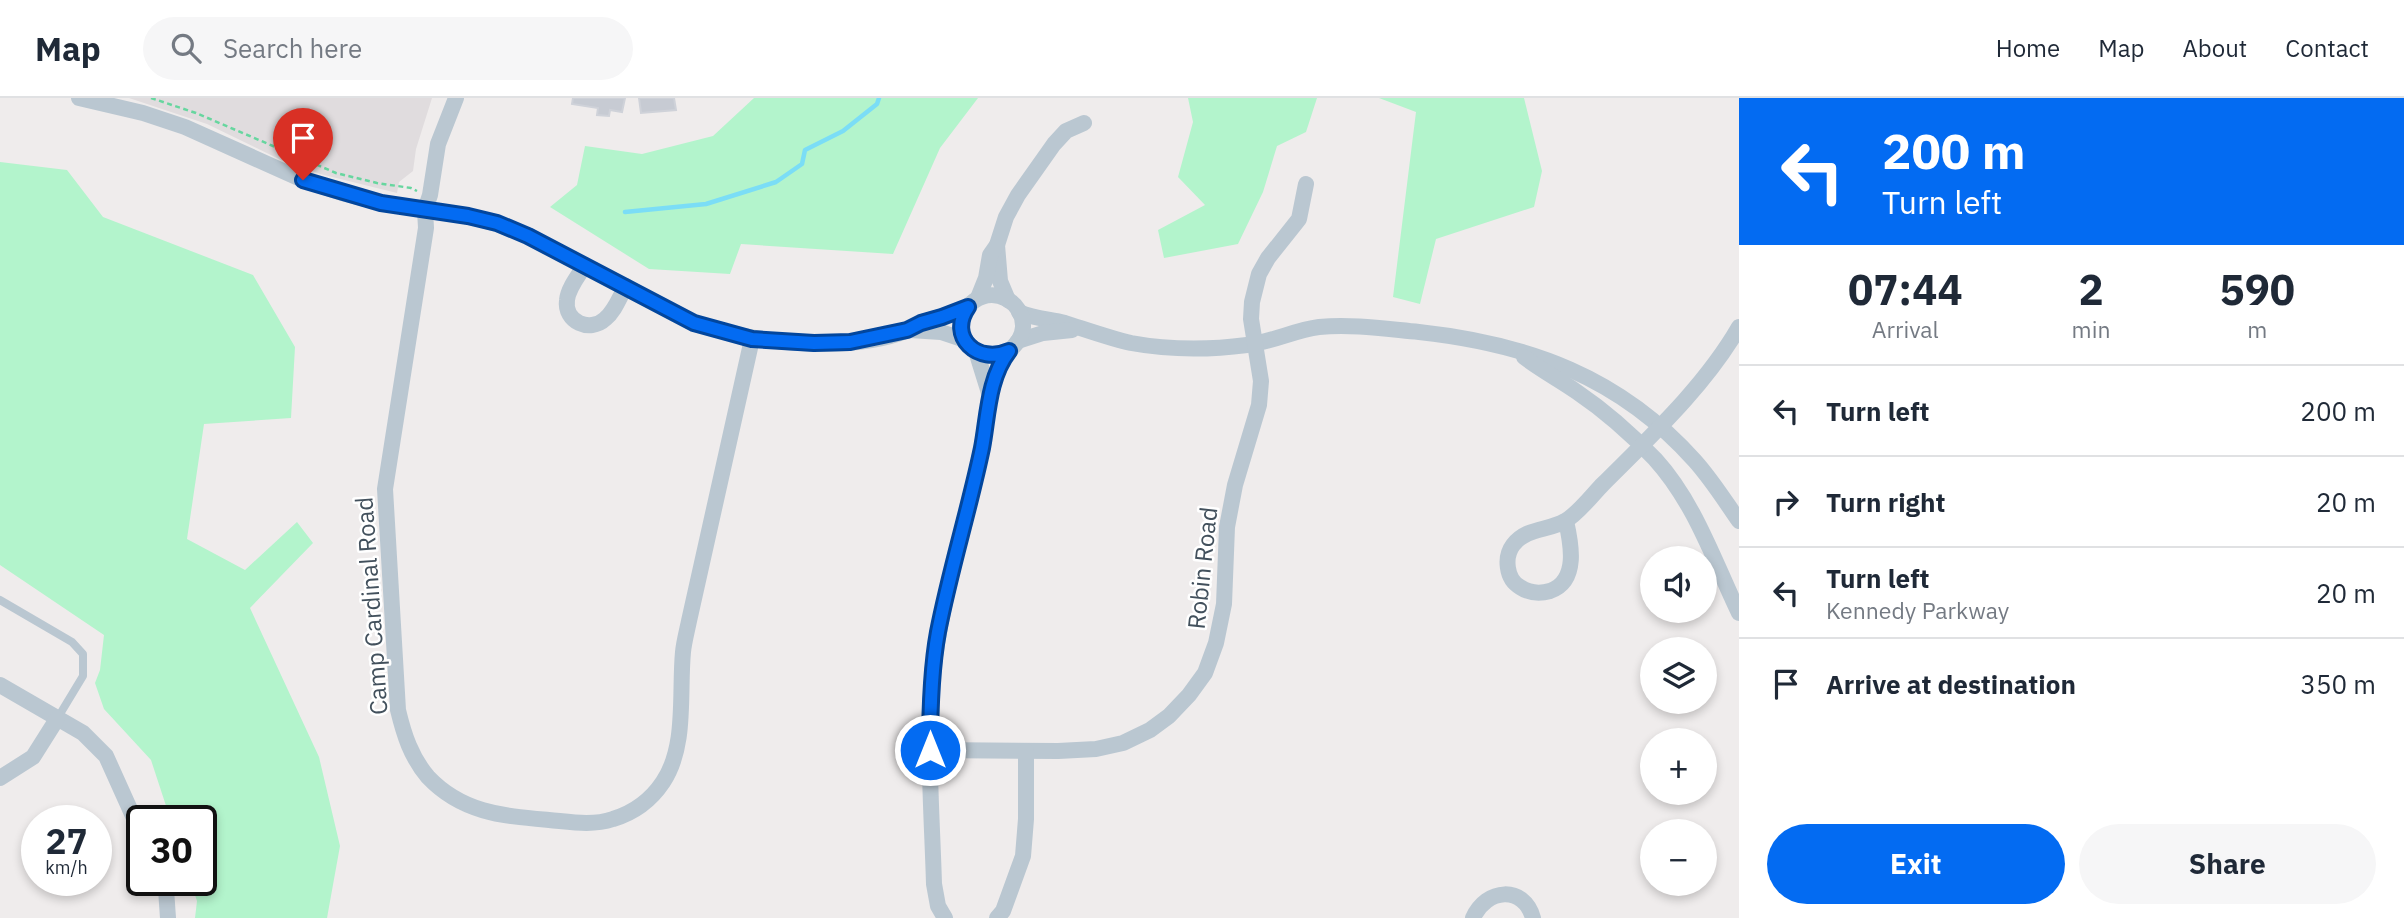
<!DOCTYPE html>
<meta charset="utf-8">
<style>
:root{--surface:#fff;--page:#f6f6f7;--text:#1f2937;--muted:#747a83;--line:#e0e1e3;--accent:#036bf2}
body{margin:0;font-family:"IBM Plex Sans",sans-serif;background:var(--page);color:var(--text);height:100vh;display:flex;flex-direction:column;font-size:26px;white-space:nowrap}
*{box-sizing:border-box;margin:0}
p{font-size:23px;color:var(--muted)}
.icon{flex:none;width:38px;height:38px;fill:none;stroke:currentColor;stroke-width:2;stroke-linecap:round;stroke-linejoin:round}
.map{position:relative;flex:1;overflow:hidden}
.panel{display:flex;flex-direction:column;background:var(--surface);width:665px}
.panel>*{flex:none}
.guide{background:#036bf2;color:#fff;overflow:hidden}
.controls{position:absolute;left:1640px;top:448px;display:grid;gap:14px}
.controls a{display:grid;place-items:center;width:77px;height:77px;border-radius:50%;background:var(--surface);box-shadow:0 4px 10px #0003;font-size:35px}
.speed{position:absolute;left:21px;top:707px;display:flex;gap:14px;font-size:35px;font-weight:700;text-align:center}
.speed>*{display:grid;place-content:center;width:91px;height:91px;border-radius:50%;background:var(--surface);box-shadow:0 4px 10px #0003;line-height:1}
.speed small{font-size:18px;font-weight:400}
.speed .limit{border:4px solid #111;border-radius:10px;background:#fff;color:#111}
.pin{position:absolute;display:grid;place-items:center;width:60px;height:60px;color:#fff;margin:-72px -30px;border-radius:50% 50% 50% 0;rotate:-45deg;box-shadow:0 0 7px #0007}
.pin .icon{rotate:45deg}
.me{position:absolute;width:77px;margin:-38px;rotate:0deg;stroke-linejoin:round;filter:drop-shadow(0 0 5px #0008)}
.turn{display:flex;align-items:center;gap:24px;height:147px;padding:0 28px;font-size:32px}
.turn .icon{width:91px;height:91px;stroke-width:2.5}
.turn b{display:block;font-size:49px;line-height:60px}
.eta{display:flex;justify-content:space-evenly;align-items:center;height:119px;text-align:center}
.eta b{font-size:42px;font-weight:700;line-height:49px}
.cta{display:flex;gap:14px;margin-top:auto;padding:14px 28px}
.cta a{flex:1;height:80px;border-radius:42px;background:var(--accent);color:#fff;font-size:28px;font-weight:700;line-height:80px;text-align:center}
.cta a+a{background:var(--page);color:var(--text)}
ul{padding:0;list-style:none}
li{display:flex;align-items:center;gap:21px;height:91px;padding:0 28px;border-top:2px solid var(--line)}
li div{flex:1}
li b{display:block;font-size:26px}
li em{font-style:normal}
header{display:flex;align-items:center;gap:42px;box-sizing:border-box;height:98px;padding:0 35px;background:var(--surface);border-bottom:2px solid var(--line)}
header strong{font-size:33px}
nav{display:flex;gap:38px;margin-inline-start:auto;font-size:24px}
.search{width:490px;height:63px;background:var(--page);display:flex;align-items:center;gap:18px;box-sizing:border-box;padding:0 24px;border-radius:38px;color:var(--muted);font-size:26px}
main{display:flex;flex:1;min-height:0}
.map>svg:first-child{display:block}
.education{fill:#e0dcde}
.green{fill:#b3f4cc}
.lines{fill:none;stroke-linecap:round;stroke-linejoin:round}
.stream{stroke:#7bddf6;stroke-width:4.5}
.building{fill:#c7cbd3;stroke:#cfd2d9;stroke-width:2}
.path{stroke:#67d69f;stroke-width:2.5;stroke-dasharray:5 3.5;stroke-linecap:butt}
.service{stroke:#bac7d1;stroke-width:8}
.minor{stroke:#bac7d1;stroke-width:16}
.route-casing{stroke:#02469d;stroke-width:18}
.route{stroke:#036bf2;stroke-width:12}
.labels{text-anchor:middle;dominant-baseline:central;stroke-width:5;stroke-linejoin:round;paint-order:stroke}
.street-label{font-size:24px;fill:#42505c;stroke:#fff}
</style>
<header>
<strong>Map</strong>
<div class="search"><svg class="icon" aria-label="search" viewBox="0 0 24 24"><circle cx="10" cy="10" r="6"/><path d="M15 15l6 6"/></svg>Search here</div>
<nav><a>Home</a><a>Map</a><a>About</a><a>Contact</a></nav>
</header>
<main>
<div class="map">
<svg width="1739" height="820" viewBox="0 0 1739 820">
<rect width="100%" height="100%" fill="#efecec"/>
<path class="education" d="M129,0H432L416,51L413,73L399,84L397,95L320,76L281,62L207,26Z"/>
<g class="green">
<path d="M754,0H978L940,50L893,156L741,146L730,176L649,171L550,109L577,87L585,48L642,56L713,38Z"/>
<path d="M1188,0H1317L1306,34L1277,48L1263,94L1238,146L1164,160L1158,132L1205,107L1178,79L1193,24Z"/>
<path d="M1379,0H1524L1542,73L1534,109L1436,141L1420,206L1393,199L1416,14Z"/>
<path d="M0,64L67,72L103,119L253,177L295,249L291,320L204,326L187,441L245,472L297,424L313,445L250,510L319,659L340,748L327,820H195L197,803L190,782H201V723H171L151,662L104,611L95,585L100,572L104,537L0,467Z"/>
</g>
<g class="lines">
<path class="stream" d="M625,114L706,106L776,84L802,66L805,52L843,33L877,6L879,0"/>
</g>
<g class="building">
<path d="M573,0H625L622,14L610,12L609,18L597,17L598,10L572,6Z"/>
<path d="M639,0H674L676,12L641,15Z"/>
</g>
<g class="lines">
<path class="path" d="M151,0L196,15L336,75L377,85L411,90L417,93"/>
<path class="service" d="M0,502L72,544L83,556V578L57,621"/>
<g class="minor">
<path d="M79,0L143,15L185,29L303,82L342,95L381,105L468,118L497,126L528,138L694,225C753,245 849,256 908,232C913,230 917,226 922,224C938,219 953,216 968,209"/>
<path d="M456,0L438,46L430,97L425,112L426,130L385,391L398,612C404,637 411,659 428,679C462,715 503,718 549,722C571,724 592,728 613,721C633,715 651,702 663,684C687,648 679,596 683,554C684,544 687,533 689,523L752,241"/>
<path d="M997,147L1000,183L1008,202"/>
<path d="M585,167C579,177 568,190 567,202C564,224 590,235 605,221C615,213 620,198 626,188"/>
<path d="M978,200L986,180L990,157L997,147L1006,119L1018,97L1054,46L1066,33L1084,25"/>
<path d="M1019,214C1035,221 1050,221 1065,225C1087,232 1109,240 1131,245C1169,252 1209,252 1247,247C1272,244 1295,232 1319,229C1353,226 1386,231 1419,234C1529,246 1620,279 1695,363C1712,382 1725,403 1739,423"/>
<path d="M910,232L941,234L965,242"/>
<path d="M1018,243L1043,235L1072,232"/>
<path d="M976,253L990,298"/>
<path d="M1524,259C1541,272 1560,282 1577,294C1605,313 1632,337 1655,361C1695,405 1714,463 1739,515"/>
<path d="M1566,423C1571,445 1579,483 1550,493C1540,496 1529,495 1520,489C1506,481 1504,459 1513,447C1527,429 1548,433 1565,423C1578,416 1593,396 1603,386C1651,338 1705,288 1739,229"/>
<path d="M0,587L83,635L106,658L142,738"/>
<path d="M930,652L1058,653L1096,651L1123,645L1150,632L1169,618L1189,597L1205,575L1216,545L1224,506L1227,429L1235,387L1259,307L1261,283L1251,221L1252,204L1259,176L1268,160L1299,121L1306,86"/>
<path d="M0,680L33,659L57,621"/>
<path d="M161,782L166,791L168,820"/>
<path d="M945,820L938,808L934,786C932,716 926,645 933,575C939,519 955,464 968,409C973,388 978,368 982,347C985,331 986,315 990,300C993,287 997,271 1004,260C1011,249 1022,244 1023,229C1024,204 995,188 974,203C943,225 972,270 1009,253"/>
<path d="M997,820L1003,813L1023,758L1026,721V653"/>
<path d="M1473,820C1486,790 1524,787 1533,820"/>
</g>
</g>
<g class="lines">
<defs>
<path id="route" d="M303,82L381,105L468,118L497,125L528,138L694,225L752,241L814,245L850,244L907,232L921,225L942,219L968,209C947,239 978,267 1009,253C988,280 988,318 982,350C969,412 950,472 938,534C931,572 930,612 930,652"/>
</defs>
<use href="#route" class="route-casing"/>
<use href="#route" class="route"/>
</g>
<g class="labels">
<g class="street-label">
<text transform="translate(1202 470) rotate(-84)">Robin Road</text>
<text transform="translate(371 508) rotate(-94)">Camp Cardinal Road</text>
</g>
</g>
</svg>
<div class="controls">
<a><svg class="icon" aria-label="sound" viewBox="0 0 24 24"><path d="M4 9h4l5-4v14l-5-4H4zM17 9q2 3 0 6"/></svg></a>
<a><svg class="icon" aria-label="layers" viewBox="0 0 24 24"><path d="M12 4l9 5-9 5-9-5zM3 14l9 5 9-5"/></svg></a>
<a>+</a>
<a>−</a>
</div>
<div class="speed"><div>27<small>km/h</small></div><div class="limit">30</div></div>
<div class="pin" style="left:303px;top:82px;background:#d93025"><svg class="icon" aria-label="arrive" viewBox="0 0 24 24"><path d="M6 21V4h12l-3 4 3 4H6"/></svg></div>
<svg class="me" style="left:930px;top:652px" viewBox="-20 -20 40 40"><circle r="17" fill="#036bf2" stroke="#fff" stroke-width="3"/><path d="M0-11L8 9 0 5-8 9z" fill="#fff"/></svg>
</div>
<section class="panel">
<div class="guide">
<div class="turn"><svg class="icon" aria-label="left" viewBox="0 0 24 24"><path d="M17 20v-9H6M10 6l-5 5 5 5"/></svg><div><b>200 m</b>Turn left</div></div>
</div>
<div class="eta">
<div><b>07:44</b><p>Arrival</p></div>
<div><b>2</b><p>min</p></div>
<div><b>590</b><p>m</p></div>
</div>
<ul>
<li><svg class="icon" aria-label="left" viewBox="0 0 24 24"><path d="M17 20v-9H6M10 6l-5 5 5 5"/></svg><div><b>Turn left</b></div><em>200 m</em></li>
<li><svg class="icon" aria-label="right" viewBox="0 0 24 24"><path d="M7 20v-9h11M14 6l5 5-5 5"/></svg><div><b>Turn right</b></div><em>20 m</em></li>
<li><svg class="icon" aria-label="left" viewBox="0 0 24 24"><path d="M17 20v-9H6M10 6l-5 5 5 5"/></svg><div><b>Turn left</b><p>Kennedy Parkway</p></div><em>20 m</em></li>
<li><svg class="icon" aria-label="arrive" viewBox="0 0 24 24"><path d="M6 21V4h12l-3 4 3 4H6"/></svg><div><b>Arrive at destination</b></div><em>350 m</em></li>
</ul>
<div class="cta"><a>Exit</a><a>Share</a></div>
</section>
</main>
